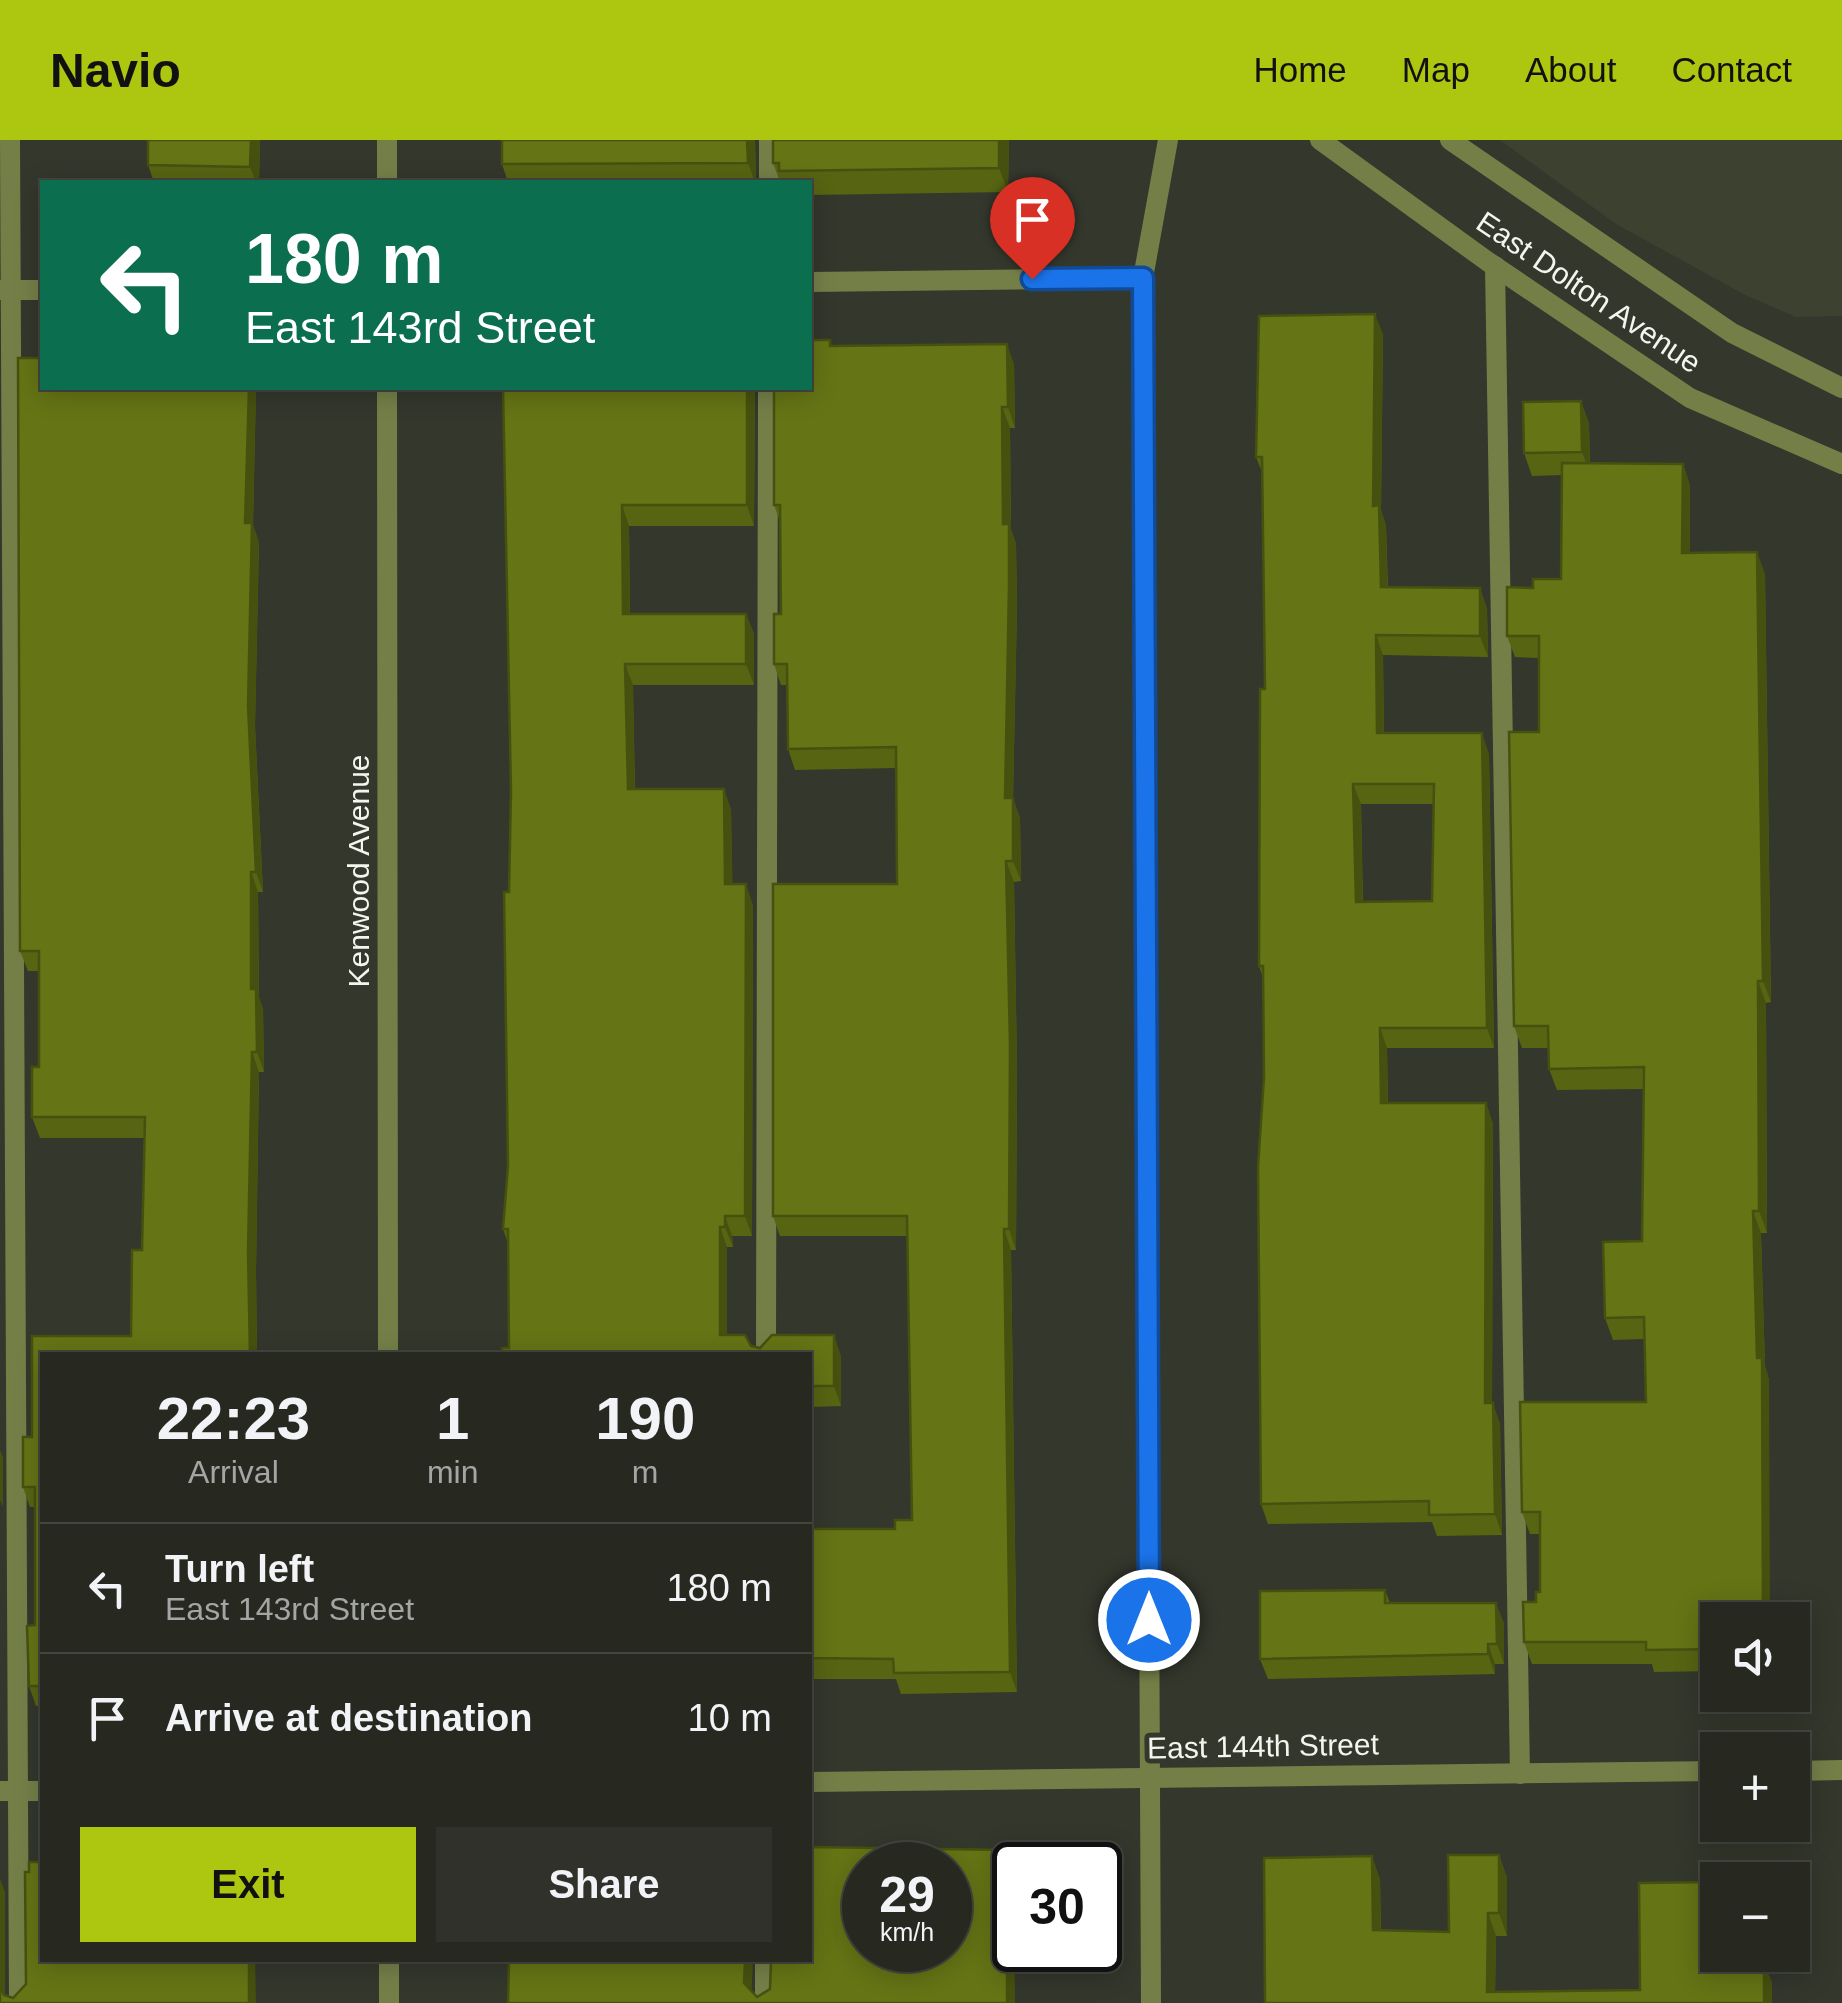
<!DOCTYPE html>
<meta charset="utf-8">
<style>
:root{--surface:#272921;--page:#2f312a;--text:#f1f3f6;--muted:#a4a6a5;--line:#43453f;--accent:#adc60f}
body{margin:0;font-family:Helvetica,sans-serif;background:var(--page);color:var(--text);height:100vh;display:flex;flex-direction:column;font-size:38px;white-space:nowrap}
*{box-sizing:border-box;margin:0}
p{font-size:32px;color:var(--muted)}
.icon{flex:none;width:55px;height:55px;fill:none;stroke:currentColor;stroke-width:2;stroke-linecap:round;stroke-linejoin:round}
.map{position:relative;flex:1;overflow:hidden}
.side{position:absolute;left:40px;top:1212px;width:772px;height:610px;display:flex;flex-direction:column;background:var(--surface);border-radius:0px;box-shadow:0 5px 25px #0003,0 0 0 2px var(--line)}
.side>*{flex:none}
.banner{position:absolute;left:40px;top:40px;width:772px;height:210px;border-radius:0px;box-shadow:0 5px 25px #0003,0 0 0 2px var(--line);background:#0b6e4f;color:#fff;overflow:hidden}
.fabs{position:absolute;left:1700px;top:1462px;display:grid;gap:20px}
.fabs a{display:grid;place-items:center;width:110px;height:110px;border-radius:0px;background:var(--surface);box-shadow:0 5px 25px #0003,0 0 0 2px var(--line);font-size:50px}
.speed{position:absolute;left:842px;top:1702px;display:flex;gap:20px;font-size:50px;font-weight:700;text-align:center}
.speed>*{display:grid;place-content:center;width:130px;height:130px;border-radius:50%;background:var(--surface);box-shadow:0 5px 25px #0003,0 0 0 2px var(--line);line-height:1}
.speed small{font-size:25px;font-weight:400}
.speed .limit{border:5px solid #111;border-radius:15px;background:#fff;color:#111}
.pin{position:absolute;display:grid;place-items:center;width:85px;height:85px;color:#fff;margin:-102px -42px;border-radius:50% 50% 50% 0;rotate:-45deg;box-shadow:0 0 10px #0007}
.pin .icon{rotate:45deg}
.me{position:absolute;width:110px;margin:-55px;rotate:0deg;stroke-linejoin:round;filter:drop-shadow(0 0 8px #0008)}
.turn{display:flex;align-items:center;gap:35px;height:210px;padding:0 40px;font-size:45px}
.turn .icon{width:130px;height:130px;stroke-width:2.5}
.turn b{display:block;font-size:70px;line-height:85px}
.eta{display:flex;justify-content:space-evenly;align-items:center;height:170px;text-align:center}
.eta b{font-size:60px;font-weight:700;line-height:70px}
.action{display:flex;gap:20px;margin-top:auto;padding:20px 40px}
.action a{flex:1;height:115px;border-radius:0px;background:var(--accent);color:#111;font-size:40px;font-weight:700;line-height:115px;text-align:center}
.action a+a{background:var(--page);color:var(--text)}
ul{padding:0;list-style:none}
li{display:flex;align-items:center;gap:30px;height:130px;padding:0 40px;border-top:2px solid var(--line)}
li div{flex:1}
li b{display:block;font-size:38px}
li em{font-style:normal}
header{display:flex;align-items:center;gap:60px;box-sizing:border-box;height:140px;padding:0 50px;background:var(--accent);color:#111}
header strong{font-size:48px}
nav{display:flex;gap:55px;margin-inline-start:auto;font-size:35px}
.map>svg:first-child{display:block}
.built{fill:#3d412f}
.lines{fill:none;stroke-linecap:round;stroke-linejoin:round}
.service{stroke:#747f48;stroke-width:20}
.minor{stroke:#747f48;stroke-width:20}
.tertiary{stroke:#747f48;stroke-width:20}
.wall{fill:#576412;fill-rule:evenodd}
.shaded-wall{fill:#47510f}
.building{fill:#657415;stroke:#47510f;stroke-width:2.5;fill-rule:evenodd}
.route-casing{stroke:#114b97;stroke-width:25}
.route{stroke:#1a73e8;stroke-width:18}
.labels{text-anchor:middle;dominant-baseline:central;stroke-width:10;stroke-linejoin:round;paint-order:stroke}
.street-label{font-size:30px;fill:#f3f5ee;stroke:#34372c}
</style>
<header>
<strong>Navio</strong>
<nav><a>Home</a><a>Map</a><a>About</a><a>Contact</a></nav>
</header>
<div class="map">
<svg width="1842" height="1863" viewBox="0 0 1842 1863">
<rect width="100%" height="100%" fill="#34372c"/>
<path class="built" d="M1500,0H1842V176L1796,177L1745,155L1616,84Z"/>
<g class="lines">
<g class="service">
<path d="M10,0L19,1863"/>
<path d="M769,42V0"/>
<path d="M1495,126L1520,1634"/>
<path d="M766,1215L768,248"/>
<path d="M765,1863V1820"/>
</g>
<g class="minor">
<path d="M387,0V42"/>
<path d="M810,142L1143,138"/>
<path d="M0,150H42"/>
<path d="M387,248L388,1215"/>
<path d="M1792,1631L1842,1630"/>
<path d="M810,1642L1718,1631"/>
<path d="M0,1651H42"/>
<path d="M389,1820V1863"/>
<path d="M1151,1863L1143,138L1168,0"/>
</g>
<g class="tertiary">
<path d="M1320,0L1487,121L1690,258L1842,324"/>
<path d="M1450,0L1732,193L1842,248"/>
</g>
</g>
<g class="wall">
<path d="M260,0L259,42H154L148,25Z"/>
<path d="M502,0H755L756,42H508L502,24Z"/>
<path d="M773,0H1009L1008,52L810,55V42H780L773,23Z"/>
<path d="M1383,194L1381,370L1386,386L1388,447L1480,448L1487,469L1488,517L1383,515L1384,593L1489,614L1494,908H1387L1388,963H1486L1493,984L1492,1263L1500,1284L1502,1395L1437,1396L1432,1382L1268,1384L1261,1364L1264,937L1263,838L1259,826L1265,549L1262,332L1256,317ZM1361,664H1433L1432,761L1363,762Z"/>
<path d="M832,206L1014,224L1015,288H1010L1011,389L1016,404L1017,467L1013,659L1020,678L1021,741L1014,742L1017,926L1016,1110H1011L1017,1552L901,1554L896,1539H810V1389H895L912,1380L908,1096H780L773,1076L897,744L896,628L795,630L788,609L787,545H781L774,524L781,474L780,381L774,365Z"/>
<path d="M18,218H42V248H256L253,385L259,403L255,586L263,752H258L259,858L263,869L264,932H259L256,1132L257,1215H42V1566H36L29,1546L27,1486L35,1485V1367H30L23,1347V1297H32V1196H131L132,1110H142L144,998H40L32,977V927H39V831H28L20,811Z"/>
<path d="M503,248H755L754,386H629L630,474H746L754,494V545H633L635,649L731,669L732,744L753,765L752,1096H732L733,1107H727V1195L760,1208L841,1216V1266L810,1267V1215L509,1208L508,1103L503,1089L508,1025L511,651Z"/>
<path d="M1581,261L1589,284L1590,323L1683,324L1690,346V413L1765,434L1771,862L1766,863L1767,1093H1761L1765,1226L1769,1240L1718,1480V1531L1654,1532L1652,1524H1532L1524,1502L1540,1452V1394H1530L1522,1372L1646,1262L1645,1199L1613,1200L1605,1178L1642,1101L1644,949L1557,950L1549,929V908H1522L1514,886L1539,592V518L1515,517L1507,496L1533,448L1561,439L1562,335L1532,336L1524,313Z"/>
<path d="M1385,1450L1390,1463L1504,1483V1524H1495V1534L1268,1539L1260,1519Z"/>
<path d="M1499,1715L1507,1738V1796H1496L1495,1852L1640,1850L1766,1828L1772,1843V1863H1265L1380,1739L1381,1790L1449,1792Z"/>
</g>
<g class="shaded-wall">
<path d="M251,0H260L259,42H256L250,27Z"/>
<path d="M747,0H755L756,42H755L748,23Z"/>
<path d="M999,0H1009L1008,52L999,28Z"/>
<path d="M1375,174L1383,194L1381,370L1386,386L1388,467L1381,447L1373,366Z"/>
<path d="M1007,204L1014,224L1015,288L1008,267Z"/>
<path d="M249,248H256L253,385L259,403L255,586L263,752L256,732L248,566L245,383Z"/>
<path d="M747,248H755L754,386L747,365Z"/>
<path d="M1581,261L1589,284L1590,334L1582,312Z"/>
<path d="M1002,267L1010,288L1011,389L1016,404L1017,467L1013,659L1020,678L1021,741L1013,721L1005,658Z"/>
<path d="M1683,324L1690,346V435L1682,413Z"/>
<path d="M622,365L629,386L630,494L623,474Z"/>
<path d="M1757,412L1765,434L1771,862L1763,841Z"/>
<path d="M1480,448L1487,469L1488,517L1480,496Z"/>
<path d="M746,474L754,494V545L746,524Z"/>
<path d="M1376,495L1383,515L1384,614L1377,593Z"/>
<path d="M625,524L633,545L635,669L628,649Z"/>
<path d="M1482,593L1489,614L1494,908L1487,888Z"/>
<path d="M1353,644L1361,664L1363,782L1356,762Z"/>
<path d="M724,649L731,669L733,765L725,744Z"/>
<path d="M1006,721L1014,742L1017,926L1016,1110L1009,1089Z"/>
<path d="M251,732L258,752L259,857L263,869L264,932L257,912L251,849Z"/>
<path d="M746,744L753,765L752,1096L745,1076Z"/>
<path d="M1758,841L1766,863L1767,1093L1759,1071Z"/>
<path d="M1380,888L1387,908L1388,984L1381,963Z"/>
<path d="M252,912L259,932L256,1132L257,1215H250L248,1112Z"/>
<path d="M1486,963L1493,984L1492,1284L1485,1263Z"/>
<path d="M1753,1071L1761,1093L1765,1226L1769,1240L1770,1480H1763Z"/>
<path d="M725,1076L732,1096L733,1107L725,1087Z"/>
<path d="M720,1087L727,1107V1215L720,1195Z"/>
<path d="M1004,1089L1011,1110L1017,1552L1010,1532Z"/>
<path d="M834,1195L841,1216V1266L834,1246Z"/>
<path d="M1493,1263L1500,1284L1502,1395L1495,1374Z"/>
<path d="M0,1310L3,1317V1367L0,1360Z"/>
<path d="M1496,1463L1504,1483V1524L1497,1504Z"/>
<path d="M1488,1504L1495,1524V1534L1488,1514Z"/>
<path d="M1007,1710L1014,1730L1015,1863H1007Z"/>
<path d="M1499,1715L1507,1738V1796L1499,1773Z"/>
<path d="M1372,1716L1380,1739L1381,1813L1373,1790Z"/>
<path d="M0,1739L5,1752V1863L0,1849Z"/>
<path d="M1488,1773L1496,1796L1495,1863L1487,1852Z"/>
<path d="M1758,1815H1766V1828L1772,1843V1863H1764Z"/>
<path d="M249,1820H255L256,1863H249Z"/>
<path d="M745,1820H753L751,1863L744,1843Z"/>
</g>
<g class="building">
<path d="M148,0H251L250,27L148,25Z"/>
<path d="M502,0H747L748,23L502,24Z"/>
<path d="M773,0H999V28L779,31V23H773Z"/>
<path d="M1375,174L1373,366L1379,365L1381,447L1480,448V496L1376,495L1377,593H1482L1487,888H1380L1381,963H1486L1485,1263H1493L1495,1374L1429,1375V1361L1261,1364L1258,1027L1264,937L1263,826H1259L1260,549H1265L1262,317H1256L1259,176ZM1353,644H1434L1432,761L1356,762Z"/>
<path d="M810,200H830V206L1007,204L1008,267H1002L1003,384H1009V446L1005,658H1013V721H1006L1010,905L1009,1089H1004L1010,1532L894,1533L893,1519L810,1518V1389H895V1380H912L907,1076H773V744H897L896,607L788,609L787,524H774V474H781L780,365H774V248H810Z"/>
<path d="M18,218H42V248H249L245,383H252L248,566L256,732H251V849H256L257,912H252L248,1112L250,1215H42V1546H29L27,1486L35,1485V1347H23V1297H32V1196H131L132,1110H142L145,977H32V927H39V811H20Z"/>
<path d="M503,248H747V365H622L623,474H746V524H625L628,649H724L725,744H746L745,1076H725V1087H720V1195H745L751,1206L760,1208L772,1195H834V1246H810V1215H502V1208H509L508,1089H503L508,1025L504,752H509L511,651Z"/>
<path d="M1581,261L1582,312L1524,313L1523,262Z"/>
<path d="M1562,323L1683,324L1682,413L1757,412L1763,841H1758L1759,1071H1753L1757,1218H1762L1763,1480H1718V1509L1646,1510V1502H1524L1523,1462H1536V1452H1540V1372H1522L1520,1262H1646L1644,1177L1605,1178L1603,1102L1642,1101L1644,927L1549,929L1548,886H1514L1509,592H1539V496H1507V447L1533,448V439H1561Z"/>
<path d="M1385,1450V1463H1496L1497,1504H1488V1514L1260,1519V1451Z"/>
<path d="M810,1707L1007,1710V1863H508L509,1820H745L744,1843L757,1857L770,1849L771,1820H810ZM865,1725H950V1810H865Z"/>
<path d="M1448,1715H1499V1773H1488L1487,1852L1640,1850L1639,1743L1718,1742V1815H1758V1821H1764V1863H1265L1264,1718L1372,1716L1373,1790L1449,1792Z"/>
<path d="M29,1722H42V1820H249V1863H0V1847L4,1855L13,1858L26,1844L25,1732H29Z"/>
</g>
<g class="lines">
<defs>
<path id="route" d="M1032,139L1143,138L1149,1480"/>
</defs>
<use href="#route" class="route-casing"/>
<use href="#route" class="route"/>
</g>
<g class="labels">
<g class="street-label">
<text transform="translate(1589 152) rotate(34)">East Dolton Avenue</text>
<text transform="translate(358 731) rotate(-90)">Kenwood Avenue</text>
<text transform="translate(1263 1606) rotate(-1)">East 144th Street</text>
</g>
</g>
</svg>
<div class="fabs">
<a><svg class="icon" aria-label="sound" viewBox="0 0 24 24"><path d="M4 9h4l5-4v14l-5-4H4zM17 9q2 3 0 6"/></svg></a>
<a>+</a>
<a>−</a>
</div>
<div class="speed"><div>29<small>km/h</small></div><div class="limit">30</div></div>
<div class="pin" style="left:1032px;top:139px;background:#d93025"><svg class="icon" aria-label="arrive" viewBox="0 0 24 24"><path d="M6 21V4h12l-3 4 3 4H6"/></svg></div>
<svg class="me" style="left:1149px;top:1480px" viewBox="-20 -20 40 40"><circle r="17" fill="#1a73e8" stroke="#fff" stroke-width="3"/><path d="M0-11L8 9 0 5-8 9z" fill="#fff"/></svg>
<div class="banner">
<div class="turn"><svg class="icon" aria-label="left" viewBox="0 0 24 24"><path d="M17 20v-9H6M10 6l-5 5 5 5"/></svg><div><b>180 m</b>East 143rd Street</div></div>
</div>
<section class="side">
<div class="eta">
<div><b>22:23</b><p>Arrival</p></div>
<div><b>1</b><p>min</p></div>
<div><b>190</b><p>m</p></div>
</div>
<ul>
<li><svg class="icon" aria-label="left" viewBox="0 0 24 24"><path d="M17 20v-9H6M10 6l-5 5 5 5"/></svg><div><b>Turn left</b><p>East 143rd Street</p></div><em>180 m</em></li>
<li><svg class="icon" aria-label="arrive" viewBox="0 0 24 24"><path d="M6 21V4h12l-3 4 3 4H6"/></svg><div><b>Arrive at destination</b></div><em>10 m</em></li>
</ul>
<div class="action"><a>Exit</a><a>Share</a></div>
</section>
</div>
